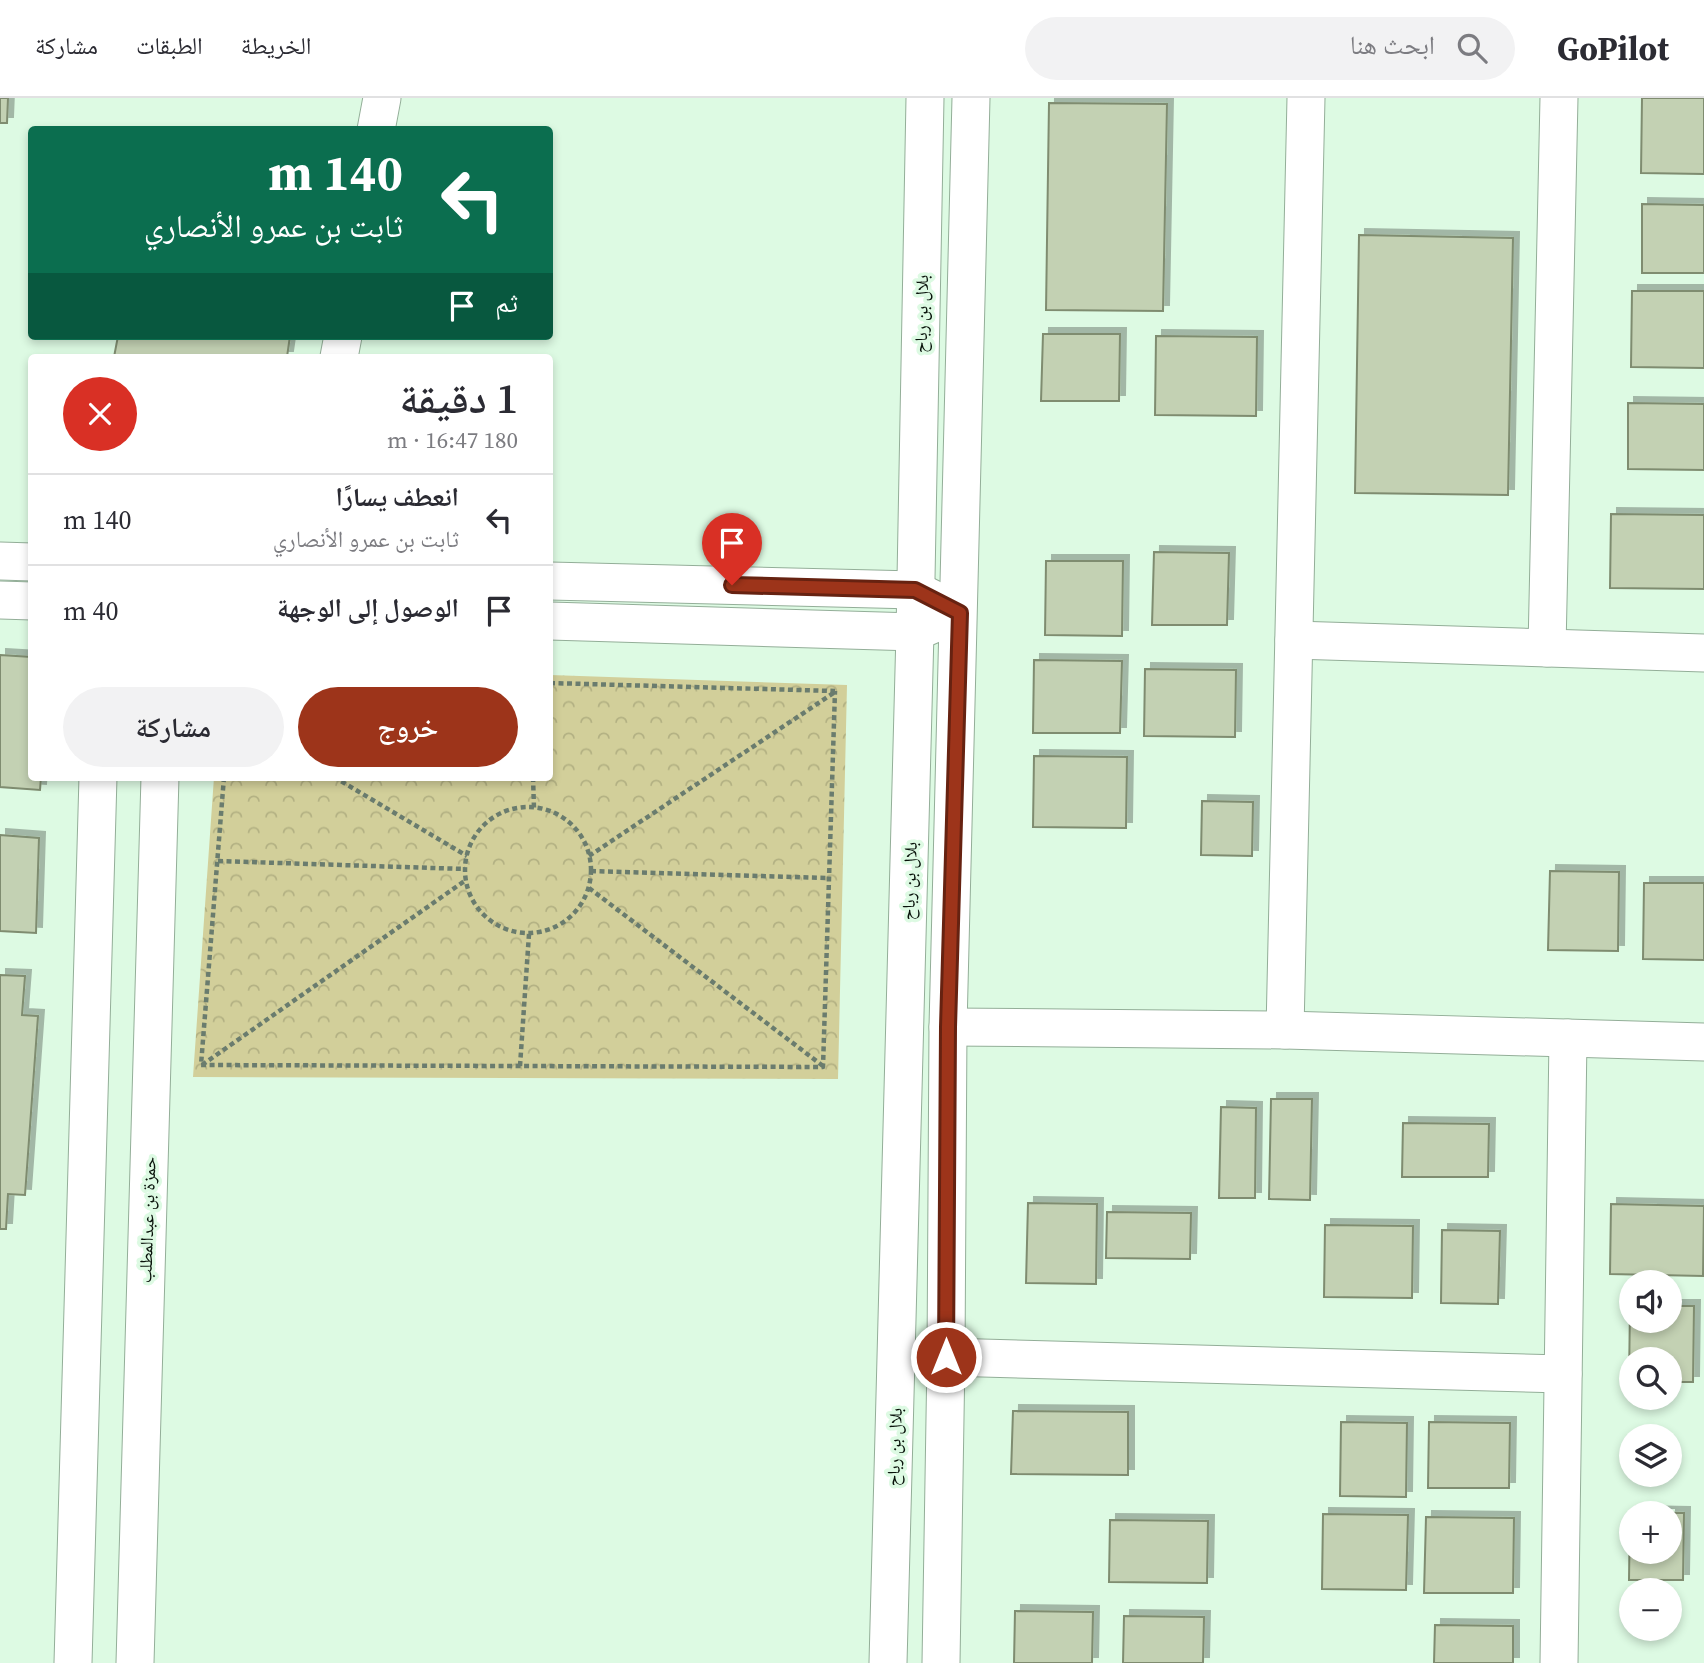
<!DOCTYPE html>
<html lang="ar">
<meta charset="utf-8">
<style>
:root{--surface:#fff;--page:#f2f2f3;--text:#2b2b33;--muted:#7c7c81;--line:#e1e1e2;--accent:#9d341a}
body{margin:0;font-family:"Source Serif 4","Noto Naskh Arabic",serif;background:var(--page);color:var(--text);direction:rtl;height:100vh;display:flex;flex-direction:column;font-size:26px;white-space:nowrap}
*{box-sizing:border-box;margin:0}
p{font-size:23px;color:var(--muted)}
.icon{flex:none;width:38px;height:38px;fill:none;stroke:currentColor;stroke-width:2;stroke-linecap:round;stroke-linejoin:round}
.map{position:relative;flex:1;overflow:hidden;direction:ltr}
.sheet{position:absolute;left:28px;top:256px;width:525px;height:427px;display:flex;flex-direction:column;background:var(--surface);border-radius:7px;box-shadow:0 4px 10px #0003;direction:rtl}
.sheet>*{flex:none}
.hud{position:absolute;left:28px;top:28px;width:525px;height:214px;border-radius:7px;box-shadow:0 4px 10px #0003;direction:rtl;background:#0b6e4f;color:#fff;overflow:hidden}
.tools{position:absolute;left:1619px;top:1172px;display:grid;gap:14px}
.tools a{display:grid;place-items:center;width:63px;height:63px;border-radius:50%;background:var(--surface);box-shadow:0 4px 10px #0003;font-size:35px}
.pin{position:absolute;display:grid;place-items:center;width:60px;height:60px;color:#fff;margin:-72px -30px;border-radius:50% 50% 50% 0;rotate:-45deg;box-shadow:0 0 7px #0007}
.pin .icon{rotate:45deg}
.me{position:absolute;width:77px;margin:-38px;rotate:0deg;stroke-linejoin:round;filter:drop-shadow(0 0 5px #0008)}
.turn{display:flex;align-items:center;gap:24px;height:147px;padding:0 35px;font-size:32px}
.turn .icon{width:91px;height:91px;stroke-width:2.5}
.turn b{display:block;font-size:49px;line-height:60px}
.then{display:flex;align-items:center;height:66px;padding:0 35px;background:#0003;gap:14px;font-size:26px}
.round{display:grid;place-items:center;flex:none;width:74px;height:74px;border-radius:37px;background:var(--page)}
.summary{display:flex;align-items:center;justify-content:space-between;height:119px;padding:0 35px}
h1{font-size:42px;font-weight:600;line-height:52px}
.primary-button{display:flex;gap:14px;margin-top:auto;padding:14px 35px}
.primary-button a{flex:1;height:80px;border-radius:42px;background:var(--accent);color:#fff;font-size:28px;font-weight:600;line-height:80px;text-align:center}
.primary-button a+a{background:var(--page);color:var(--text)}
ul{padding:0;list-style:none}
li{display:flex;align-items:center;gap:21px;height:91px;padding:0 35px;border-top:2px solid var(--line)}
li div{flex:1}
li b{display:block;font-size:26px}
li em{font-style:normal}
header{display:flex;align-items:center;gap:42px;box-sizing:border-box;height:98px;padding:0 35px;background:var(--surface);border-bottom:2px solid var(--line)}
header strong{font-size:33px}
nav{display:flex;gap:38px;margin-inline-start:auto;font-size:24px}
.search{width:490px;height:63px;background:var(--page);display:flex;align-items:center;gap:18px;box-sizing:border-box;padding:0 24px;border-radius:38px;color:var(--muted);font-size:26px}
.map>svg:first-child{display:block}
.park{fill:url(#park-crowns)}
.building{fill:#c3d1b3;stroke:#7f8c70;stroke-width:2;fill-rule:evenodd;filter:url(#shadow)}
.lines{fill:none;stroke-linecap:round;stroke-linejoin:round}
.minor-casing{stroke:#93ae98;stroke-width:39}
.path{stroke:#6a7c6e;stroke-width:4.5;stroke-dasharray:5 3.5;stroke-linecap:butt}
.minor{stroke:#fff;stroke-width:37}
.route-casing{stroke:#621;stroke-width:18}
.route{stroke:#9d341a;stroke-width:12}
.labels{text-anchor:middle;dominant-baseline:central;stroke-width:7;stroke-linejoin:round;paint-order:stroke}
.street-label{font-size:18px;fill:#08110a;stroke:#ddfae3}
</style>
<header>
<strong>GoPilot</strong>
<div class="search"><svg class="icon" aria-label="search" viewBox="0 0 24 24"><circle cx="10" cy="10" r="6"/><path d="M15 15l6 6"/></svg>ابحث هنا</div>
<nav><a>الخريطة</a><a>الطبقات</a><a>مشاركة</a></nav>
</header>
<div class="map">
<svg width="1704" height="1565" viewBox="0 0 1704 1565">
<defs>
<pattern id="park-crowns" width="20" height="18" patternUnits="userSpaceOnUse" patternTransform="scale(1.75)"><rect width="20" height="18" fill="#d2cf9a"/><path d="M2 6a3 3 0 1 1 6 0M12 15a3 3 0 1 1 6 0" fill="none" stroke="#b3b183"/></pattern>
<filter id="shadow"><feDropShadow dx="6" dy="-6" stdDeviation="0" flood-color="#0004"/></filter>
</defs>
<rect width="100%" height="100%" fill="#ddfae3"/>
<path class="park" d="M550,577L847,587L838,981L193,979L214,679H550Z"/>
<g class="building">
<path d="M0,0H8L7,25H0Z"/>
<path d="M1642,0H1704V76L1641,75Z"/>
<path d="M1049,5L1167,6L1163,213L1046,212Z"/>
<path d="M1642,106L1704,107V175H1642Z"/>
<path d="M1359,137L1513,140L1508,397L1355,395Z"/>
<path d="M1632,193H1704V270L1631,269Z"/>
<path d="M1043,236H1120L1119,303H1041Z"/>
<path d="M118,238H290L287,259H114Z"/>
<path d="M1156,238L1257,239L1256,318L1155,317Z"/>
<path d="M1628,305L1704,306V372L1628,371Z"/>
<path d="M1611,416L1704,417V491L1610,490Z"/>
<path d="M1154,454L1229,455L1227,527H1152Z"/>
<path d="M1046,463H1123L1122,538L1045,537Z"/>
<path d="M0,557L32,559V679H41L40,692L0,689Z"/>
<path d="M1034,562L1122,563L1120,635H1033Z"/>
<path d="M1145,571L1236,572L1235,639L1144,638Z"/>
<path d="M1034,658L1127,659L1126,730L1033,729Z"/>
<path d="M1202,703L1253,704L1252,758L1201,757Z"/>
<path d="M0,737L39,740L36,835L0,833Z"/>
<path d="M1550,773L1619,774L1618,853L1548,852Z"/>
<path d="M1644,785H1704V862L1643,861Z"/>
<path d="M0,877L25,878L22,917L38,918L25,1097L8,1096L6,1131H0Z"/>
<path d="M1271,1001H1312L1310,1102L1269,1101Z"/>
<path d="M1221,1009L1256,1010L1255,1100H1219Z"/>
<path d="M1403,1025L1489,1026L1488,1079H1402Z"/>
<path d="M1028,1105L1097,1106L1096,1186L1026,1185Z"/>
<path d="M1611,1106L1704,1108L1703,1178L1610,1176Z"/>
<path d="M1107,1114L1191,1115L1190,1161L1106,1160Z"/>
<path d="M1325,1127L1413,1128L1412,1200L1324,1199Z"/>
<path d="M1442,1132L1500,1133L1498,1206L1441,1205Z"/>
<path d="M1630,1207L1631,1223H1670V1208H1694L1693,1284H1670V1262H1631V1284H1629Z"/>
<path d="M1013,1313L1128,1314V1377L1011,1376Z"/>
<path d="M1341,1324L1407,1325L1406,1399L1340,1398Z"/>
<path d="M1429,1324L1510,1325L1509,1390H1428Z"/>
<path d="M1630,1414L1684,1415L1683,1482H1629ZM1631,1416H1670V1454H1631Z"/>
<path d="M1323,1416L1408,1417L1406,1492L1322,1491Z"/>
<path d="M1426,1419L1514,1420L1513,1495H1424Z"/>
<path d="M1110,1422L1208,1423L1207,1485L1109,1484Z"/>
<path d="M1015,1513L1093,1514L1092,1565H1014Z"/>
<path d="M1124,1518L1204,1519L1203,1565H1123Z"/>
<path d="M1435,1527L1513,1528V1565H1434Z"/>
</g>
<g class="lines">
<defs>
<g id="minor">
<path d="M376,32L382,0"/>
<path d="M339,259L343,238"/>
<path d="M0,463L32,464"/>
<path d="M550,483L915,492L937,503"/>
<path d="M0,502L32,503"/>
<path d="M550,523L915,534L936,525"/>
<path d="M1294,542L1704,555"/>
<path d="M1547,550L1559,0"/>
<path d="M948,929L1285,932L1704,944"/>
<path d="M1285,932L1306,0"/>
<path d="M946,1259L1563,1276"/>
<path d="M73,1565L98,679"/>
<path d="M135,1565L160,679"/>
<path d="M888,1565L915,534L925,0"/>
<path d="M941,1565L946,1259L948,929L971,0"/>
<path d="M1559,1565L1568,940"/>
</g>
</defs>
<use href="#minor" class="minor-casing"/>
<g class="path">
<path d="M550,585L835,593"/>
<path d="M224,679L201,967L823,969L835,593"/>
<path d="M334,679L467,758"/>
<path d="M533,679L534,710"/>
<circle cx="528" cy="772" r="63"/>
<path d="M589,758L835,594"/>
<path d="M218,763L465,771"/>
<path d="M591,773L829,780"/>
<path d="M589,790L823,968"/>
<path d="M202,967L466,782"/>
<path d="M520,968L529,836"/>
</g>
<use href="#minor" class="minor"/>
</g>
<g class="lines">
<defs>
<path id="route" d="M732,487L915,492L960,515L948,929L946,1259"/>
</defs>
<use href="#route" class="route-casing"/>
<use href="#route" class="route"/>
</g>
<g class="labels">
<g class="street-label">
<text transform="translate(921 216) rotate(-89)">بلال بن رباح</text>
<text transform="translate(909 783) rotate(-88)">بلال بن رباح</text>
<text transform="translate(147 1122) rotate(-88)">حمزة بن عبدالمطلب</text>
<text transform="translate(894 1349) rotate(-88)">بلال بن رباح</text>
</g>
</g>
</svg>
<div class="tools">
<a><svg class="icon" aria-label="sound" viewBox="0 0 24 24"><path d="M4 9h4l5-4v14l-5-4H4zM17 9q2 3 0 6"/></svg></a>
<a><svg class="icon" aria-label="search" viewBox="0 0 24 24"><circle cx="10" cy="10" r="6"/><path d="M15 15l6 6"/></svg></a>
<a><svg class="icon" aria-label="layers" viewBox="0 0 24 24"><path d="M12 4l9 5-9 5-9-5zM3 14l9 5 9-5"/></svg></a>
<a>+</a>
<a>−</a>
</div>
<div class="pin" style="left:732px;top:487px;background:#d93025"><svg class="icon" aria-label="arrive" viewBox="0 0 24 24"><path d="M6 21V4h12l-3 4 3 4H6"/></svg></div>
<svg class="me" style="left:946px;top:1259px" viewBox="-20 -20 40 40"><circle r="17" fill="#9d341a" stroke="#fff" stroke-width="3"/><path d="M0-11L8 9 0 5-8 9z" fill="#fff"/></svg>
<div class="hud">
<div class="turn"><svg class="icon" aria-label="left" viewBox="0 0 24 24"><path d="M17 20v-9H6M10 6l-5 5 5 5"/></svg><div><b>140 m</b>ثابت بن عمرو الأنصاري</div></div>
<div class="then">ثم<svg class="icon" aria-label="arrive" viewBox="0 0 24 24"><path d="M6 21V4h12l-3 4 3 4H6"/></svg></div>
</div>
<section class="sheet">
<div class="summary"><div><h1>1 دقيقة</h1><p>180 m · 16:47</p></div><a class="round" style="background:#d93025;color:#fff"><svg class="icon" aria-label="close" viewBox="0 0 24 24"><path d="M6 6l12 12M18 6L6 18"/></svg></a></div>
<ul>
<li><svg class="icon" aria-label="left" viewBox="0 0 24 24"><path d="M17 20v-9H6M10 6l-5 5 5 5"/></svg><div><b>انعطف يسارًا</b><p>ثابت بن عمرو الأنصاري</p></div><em>140 m</em></li>
<li><svg class="icon" aria-label="arrive" viewBox="0 0 24 24"><path d="M6 21V4h12l-3 4 3 4H6"/></svg><div><b>الوصول إلى الوجهة</b></div><em>40 m</em></li>
</ul>
<div class="primary-button"><a>خروج</a><a>مشاركة</a></div>
</section>
</div>
